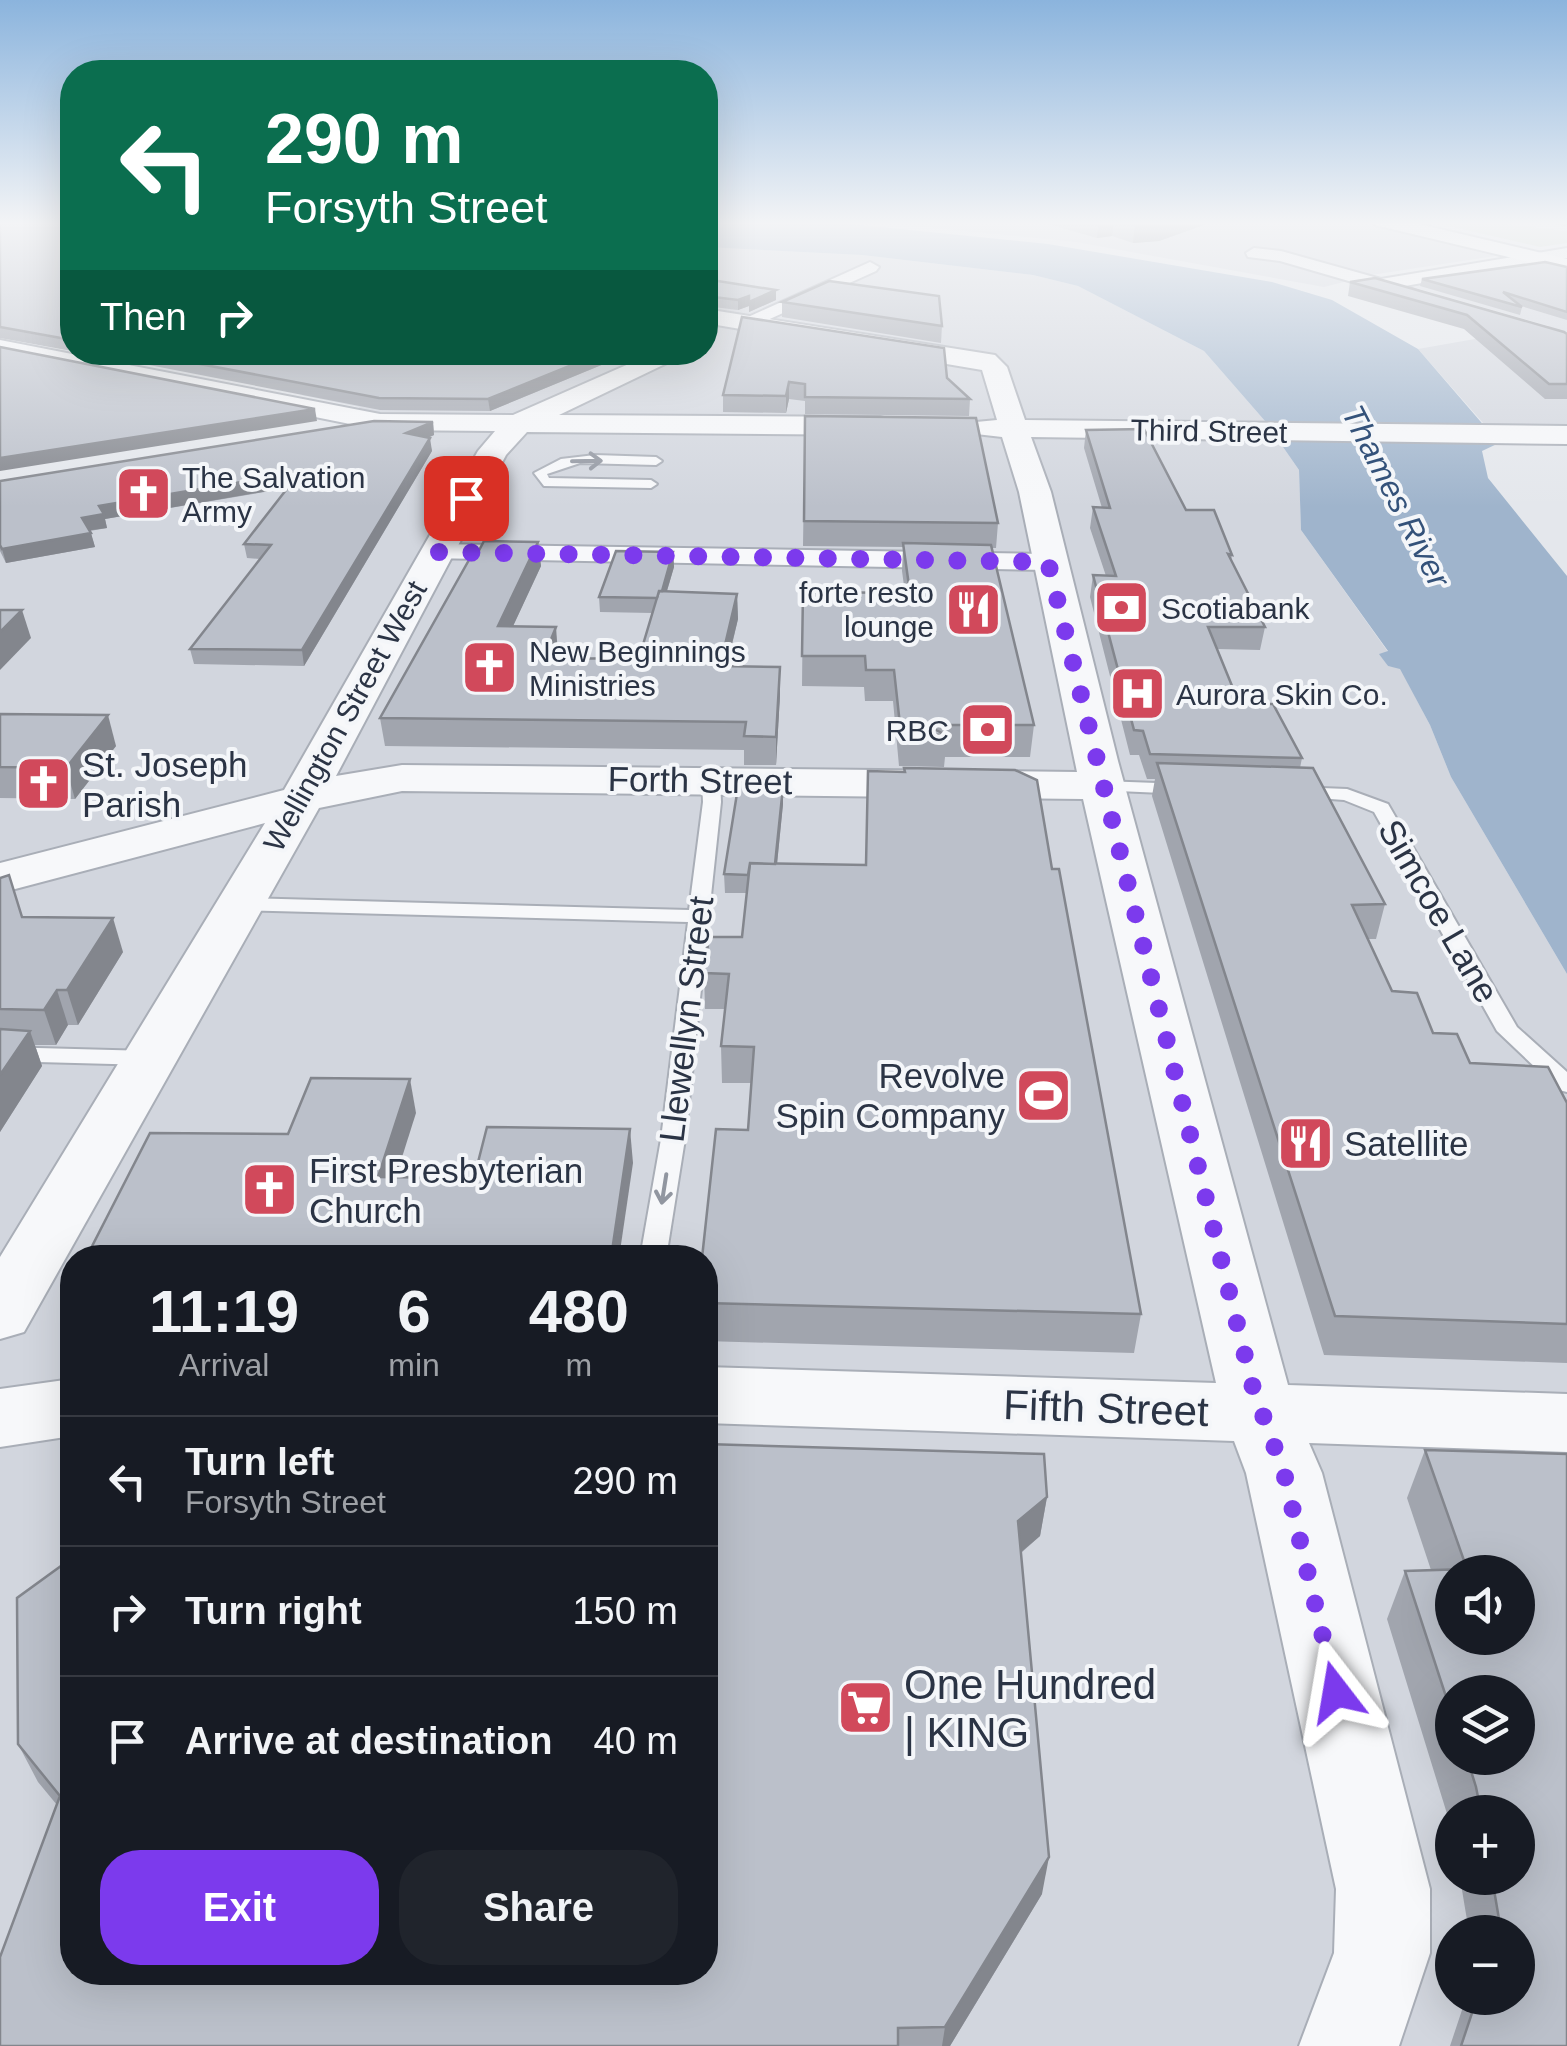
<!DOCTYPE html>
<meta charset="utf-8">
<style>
:root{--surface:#171b24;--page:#20242c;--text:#f1f3f6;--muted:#9ea1a6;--line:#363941;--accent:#7c3aed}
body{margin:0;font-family:Helvetica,sans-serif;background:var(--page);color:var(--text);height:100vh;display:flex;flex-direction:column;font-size:38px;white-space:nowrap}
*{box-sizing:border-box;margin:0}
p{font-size:32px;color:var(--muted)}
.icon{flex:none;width:55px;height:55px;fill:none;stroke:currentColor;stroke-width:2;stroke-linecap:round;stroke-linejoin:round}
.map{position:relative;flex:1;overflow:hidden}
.details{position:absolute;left:60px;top:1245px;width:658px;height:740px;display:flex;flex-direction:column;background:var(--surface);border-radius:40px;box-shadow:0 10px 40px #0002}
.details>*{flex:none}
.hud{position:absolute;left:60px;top:60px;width:658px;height:305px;border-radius:40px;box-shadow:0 10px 40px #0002;background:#0b6e4f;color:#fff;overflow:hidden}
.buttons{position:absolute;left:1435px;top:1555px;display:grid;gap:20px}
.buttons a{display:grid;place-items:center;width:100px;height:100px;border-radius:50%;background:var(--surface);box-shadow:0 10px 40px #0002;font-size:50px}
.pin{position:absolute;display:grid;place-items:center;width:85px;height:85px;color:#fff;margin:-42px;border-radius:20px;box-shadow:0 5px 15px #0006}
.me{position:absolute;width:110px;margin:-55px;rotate:346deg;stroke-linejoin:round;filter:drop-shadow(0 0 8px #0008)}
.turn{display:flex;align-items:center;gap:35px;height:210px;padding:0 40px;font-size:45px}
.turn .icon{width:130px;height:130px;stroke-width:2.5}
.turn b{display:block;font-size:70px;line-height:85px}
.then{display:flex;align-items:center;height:95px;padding:0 40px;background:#0003;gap:20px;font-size:38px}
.eta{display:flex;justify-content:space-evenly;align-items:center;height:170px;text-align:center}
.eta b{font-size:60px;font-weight:600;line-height:70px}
.button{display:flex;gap:20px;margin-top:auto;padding:20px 40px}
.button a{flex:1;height:115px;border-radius:40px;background:var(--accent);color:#fff;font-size:40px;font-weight:600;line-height:115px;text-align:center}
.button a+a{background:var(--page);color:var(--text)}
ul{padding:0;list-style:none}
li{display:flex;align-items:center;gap:30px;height:130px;padding:0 40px;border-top:2px solid var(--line)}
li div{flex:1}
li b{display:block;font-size:38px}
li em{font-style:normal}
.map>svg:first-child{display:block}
.built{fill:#d2d6de;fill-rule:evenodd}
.green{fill:#c9d6c5}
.water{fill:#9fb4cc}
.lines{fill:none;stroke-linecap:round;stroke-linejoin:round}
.service-casing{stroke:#a9aeb7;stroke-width:4}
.minor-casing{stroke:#a9aeb7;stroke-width:4}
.tertiary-casing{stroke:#a9aeb7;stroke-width:4}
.secondary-casing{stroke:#a9aeb7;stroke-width:4}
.service{fill:#f7f8fa;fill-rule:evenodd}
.minor{fill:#f7f8fa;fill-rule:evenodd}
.tertiary{fill:#f7f8fa;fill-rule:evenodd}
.secondary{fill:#fff;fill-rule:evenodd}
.wall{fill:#a1a5ae;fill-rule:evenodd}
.shaded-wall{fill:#83868d}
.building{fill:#bbc0ca;stroke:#83868d;stroke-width:2.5;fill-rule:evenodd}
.oneway{stroke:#9196a0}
.route{stroke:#7c3aed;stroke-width:18;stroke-dasharray:0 32.4}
.labels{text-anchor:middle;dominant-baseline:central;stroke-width:8;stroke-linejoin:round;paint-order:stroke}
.far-street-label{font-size:30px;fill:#2b3445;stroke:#f4f6f9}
.far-poi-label{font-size:30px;fill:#2b3445;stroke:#f4f6f9;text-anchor:start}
.far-water-label{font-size:32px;font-style:italic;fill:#34527a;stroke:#f4f6f9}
.poi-label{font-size:35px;fill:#2b3445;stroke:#f4f6f9;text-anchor:start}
.street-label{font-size:35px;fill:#2b3445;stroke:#f4f6f9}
.near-street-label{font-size:42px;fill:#2b3445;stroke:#f4f6f9}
.near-poi-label{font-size:42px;fill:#2b3445;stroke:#f4f6f9;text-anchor:start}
</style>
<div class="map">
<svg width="1567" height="2046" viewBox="0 0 1567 2046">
<rect width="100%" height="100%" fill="#e4e7ec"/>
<g class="built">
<path d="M865,221H1352L1495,256L1371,275L1324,287L1076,242Z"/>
<path d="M705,247L862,255L1033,275L1078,286L1204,351L1265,421L1299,470L1301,530L1388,652L1380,654L1388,666L1400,668L1430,725L1451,777L1567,974V2046H0V492L356,431L359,407L301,395L400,358L705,352ZM72,1258H705V1972H72ZM1452,1572H1518V1638H1452ZM1452,1692H1518V1758H1452ZM1452,1812H1518V1878H1452ZM1452,1932H1518V1998H1452Z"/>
<path d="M1531,266L1567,275V425L1484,424L1418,349L1549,326L1412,287Z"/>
</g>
<path class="green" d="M1426,221H1477L1567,231V243L1540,247Z"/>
<path class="water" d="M705,221H822L1048,244L1272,282L1332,300L1418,349L1499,443L1482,451L1488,478L1567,576V974L1451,777L1430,725L1400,669L1388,666L1379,654L1388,651L1301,530L1299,470L1265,421L1204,351L1078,286L1033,275L862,255L705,247Z"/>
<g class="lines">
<defs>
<g id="service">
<path d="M595,455L656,457L662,461L656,465L580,463L547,474L549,478L651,480L657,484L651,488L544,486L534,473L561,459Z"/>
<path d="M711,775L720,780L721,802L685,1139L666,1258H640L661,1139L688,922L240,910L230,904L240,898L689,910L703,802L702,780Z"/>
<path d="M1102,781L1184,784L1193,789L1184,794L1096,790V782Z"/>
<path d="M1296,787L1347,789L1388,804L1517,1027L1567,1072V1092L1559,1090L1497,1031L1374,812L1344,800L1290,796V788Z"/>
<path d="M0,1047L150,1051L162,1058L150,1065L0,1061Z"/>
</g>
<g id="minor">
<path d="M1254,248L1281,251L1381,279L1567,248V258L1405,286L1430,296L1421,302L1280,261L1248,257L1246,253Z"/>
<path d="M870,262L879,267L876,271L754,326H740L737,322Z"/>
<path d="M134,352H167L109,373L98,367Z"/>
<path d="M436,544L1048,554L1058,556L1062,562L1058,568L1048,570L426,558L422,552L426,546Z"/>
</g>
<g id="tertiary">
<path d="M47,221H72V229L50,225Z"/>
<path d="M705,309L995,355L1007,367L1025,420L1567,426V444L1031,437L1051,492L1118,761L1288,1385L1567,1394V1452L1309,1443L1322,1473L1430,1889V1953L1399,2046H1299L1334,1953L1336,1889L1246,1473L1234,1441L705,1423V1367L1216,1383L1083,799L402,791L319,808L24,1332L0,1339V1257L265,823L0,893V863L284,790L478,451L495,431L380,430L0,354V340L380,414L513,415L656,352H690L559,415L880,417L890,420L894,426L890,432L880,435L527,432L506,455L336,776L402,765L1077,772L1019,492L1002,437L976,434L972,428L976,422L997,420L982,370L705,323Z"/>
<path d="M72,1379V1436L0,1447V1389Z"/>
</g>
<path id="secondary" d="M1372,221H1406L1567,259V271L1375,225Z"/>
</defs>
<use href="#service" class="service-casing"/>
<use href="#minor" class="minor-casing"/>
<use href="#tertiary" class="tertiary-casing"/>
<use href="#secondary" class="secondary-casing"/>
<use href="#service" class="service"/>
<use href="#minor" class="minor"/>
<use href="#tertiary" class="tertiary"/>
<use href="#secondary" class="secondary"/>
</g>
<g class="wall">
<path d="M0,221L69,224L72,221V351L0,338Z"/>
<path d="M1037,221H1215L1159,241L1133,243L1112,236L1097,238Z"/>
<path d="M1544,221H1567V227Z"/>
<path d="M1567,267V320L1521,306L1522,307L1520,315L1420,286L1422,279Z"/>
<path d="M705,279L776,290V300L749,312V306L738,310L705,306Z"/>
<path d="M1350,282L1567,334V399H1545L1464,329L1348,296Z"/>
<path d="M782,302L942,326L941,343L782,317Z"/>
<path d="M742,317L970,399L969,416L805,414V401L789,399L786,413L723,412V395Z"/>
<path d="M82,352H123L111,358Z"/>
<path d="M633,352L490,411L380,410L144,364L142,353Z"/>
<path d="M805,416L998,523L996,548H991L1034,725L1030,757H945L944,767L899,766L893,701H865L864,687L802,686L803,592L905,593L902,571L903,547L803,546Z"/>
<path d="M433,422L434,435L428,438L432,451L304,666L194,664L190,649L260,559L247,558L244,544L288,488L105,519L107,528L90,531L95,547L6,563L0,551V481Z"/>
<path d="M1086,430L1186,510L1232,555L1231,561L1265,627L1260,650L1217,649L1239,703L1302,758L1300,768L1385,904L1376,939H1368L1392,991L1433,1033L1470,1063L1567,1103V1363L1324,1355L1152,796L1155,779H1147L1139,755H1130L1090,597L1093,575L1106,576L1090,528L1093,507L1102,508L1084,448Z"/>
<path d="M538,542L541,566L513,626L558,654L556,659L639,658L652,613L600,612L599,597L673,552L674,567L667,591L737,594L738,619L727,666L780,695L776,765H744V750L385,746L380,718L474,560Z"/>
<path d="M0,714L116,746L75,799L0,798Z"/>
<path d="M774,786L783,804L777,864L1052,869L1141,1314L1134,1353L705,1341V1258L748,1130L751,1083H722L721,1046L725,1009H705L704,973L742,937L747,893H725L724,874Z"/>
<path d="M0,878L23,917L123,952L78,1025H68L56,1045H35L42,1066L0,1132Z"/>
<path d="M1425,1450L1567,1454V2046H1450L1466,1998H1518V1932H1469L1460,1878H1518V1812H1452V1830L1387,1619L1405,1571L1431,1570L1407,1498ZM1452,1692L1518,1758H1452Z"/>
<path d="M1047,1497L1040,1536L1021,1553L1042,1894L950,2046H0L57,1805L38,1782L18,1744Z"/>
</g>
<g class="shaded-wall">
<path d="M1099,221H1114L1112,236L1097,238Z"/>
<path d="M1135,221H1215L1159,241L1133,243Z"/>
<path d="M776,290V300L749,312V302Z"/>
<path d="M749,296V306L738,310V300Z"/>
<path d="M109,352H123L111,358Z"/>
<path d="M604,352H633L490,411L488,399Z"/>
<path d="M789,382V399L786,413V396Z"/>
<path d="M315,409L317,421L0,471V458Z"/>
<path d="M433,422L434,435L408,446L406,433Z"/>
<path d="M430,438L432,451L304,666L302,650Z"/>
<path d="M300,472L303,485L105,519L107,528L85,531L82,518L99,506Z"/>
<path d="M91,533L95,547L6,563L2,549Z"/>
<path d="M538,542L541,566L501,652L498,626Z"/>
<path d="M673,552L674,567L660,614V598Z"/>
<path d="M737,594L738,619L720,693V666Z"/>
<path d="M22,610L31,638L0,670V632Z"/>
<path d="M556,627L558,654L546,686L543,659Z"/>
<path d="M780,667V695L776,765V737Z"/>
<path d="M108,715L116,746L75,799L66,768Z"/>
<path d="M783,787V804L774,894L773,876Z"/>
<path d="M113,918L123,952L78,1025L67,990Z"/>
<path d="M57,990L68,1025L56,1045L44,1010Z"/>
<path d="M30,1031L42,1066L0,1132V1075Z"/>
<path d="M410,1079L416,1113L385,1211L378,1177Z"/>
<path d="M630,1129L633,1163L619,1258H611Z"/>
<path d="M1047,1497L1040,1536L1012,1560L1018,1521Z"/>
<path d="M1049,1857L1042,1894L950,2046H942L945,2027Z"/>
</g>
<g class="building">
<path d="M0,221H57L69,224L70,221H72V340L0,327Z"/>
<path d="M1545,262L1567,267V312L1503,292L1522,307L1422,279Z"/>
<path d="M1375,278L1564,332L1567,334V384H1549L1467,315L1350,282Z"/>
<path d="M705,279L776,290L749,302V296L738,300L705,296Z"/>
<path d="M829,281L939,296L942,326L782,302Z"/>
<path d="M742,317L944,348L947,378L970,399L805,397V384L789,382L786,396L723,395Z"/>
<path d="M0,347L315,409L0,458Z"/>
<path d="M604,352L488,399L379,398L142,353Z"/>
<path d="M805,416L976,418L998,523L804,521Z"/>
<path d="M374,421L433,422L406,433L430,438L302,650L190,649L271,545L244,544L300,472L99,506L104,514L82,518L91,533L2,549L0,545V481Z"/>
<path d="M1144,429L1186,510H1214L1232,555L1228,554L1265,627H1208L1239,703L1273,704L1302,758L1150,754L1143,731L1134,730L1093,575L1116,576L1093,507L1110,508L1086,430Z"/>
<path d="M484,541L538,542L498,626L556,627L543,659L639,658L659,591L737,594L720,666L780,667L776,737L744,736L746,722L380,718L469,560H474Z"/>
<path d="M903,543L991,545L1034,725H926L946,735L901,734L894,670H866L865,656H802L803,592L910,593Z"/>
<path d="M616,551L673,552L662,591H659L657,598L599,597Z"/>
<path d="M0,610H22L0,632Z"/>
<path d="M0,714L108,715L66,768L0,767Z"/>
<path d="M1157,763L1313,768L1385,904L1352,905L1392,991L1417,993L1433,1033L1457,1034L1470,1063L1548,1067L1567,1103V1324L1335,1316Z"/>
<path d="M904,768L1015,770L1037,780L1052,869H1059L1141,1314L705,1303V1258H702L716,1129L748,1130L754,1047L721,1046L729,974L704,973L709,937H742L750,863L866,865L868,771L905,772Z"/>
<path d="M739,781L774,782V786L783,787L775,864L750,863L748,875L724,874Z"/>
<path d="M9,875L22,917L113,918L67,990H57L44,1010L0,1009V878Z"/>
<path d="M0,1029L30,1031L0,1075Z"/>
<path d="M311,1078L410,1079L378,1177L474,1178L487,1127L630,1129L611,1258H86L150,1133L288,1134Z"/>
<path d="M705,1444L1044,1454L1047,1497L1018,1521L1049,1857L945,2027L898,2028V2046H0V1957L60,1796L18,1744L17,1598L72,1558V1972H705Z"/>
<path d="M1425,1450L1567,1454V2046H1461L1477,1998H1518V1932H1498L1500,1925L1492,1878H1518V1812H1481L1476,1787L1467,1758H1518V1692H1452V1715L1405,1571L1467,1569ZM1452,1572H1518V1638H1452Z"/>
</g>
<defs><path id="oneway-shaft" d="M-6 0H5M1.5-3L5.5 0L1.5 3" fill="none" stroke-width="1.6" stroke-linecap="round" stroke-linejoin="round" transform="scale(2.5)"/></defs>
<g class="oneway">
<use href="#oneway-shaft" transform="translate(587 461) rotate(-1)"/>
<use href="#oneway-shaft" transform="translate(664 1189) rotate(99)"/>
</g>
<linearGradient id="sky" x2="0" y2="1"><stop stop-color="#8bb4dd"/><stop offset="0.44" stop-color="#f3f4f6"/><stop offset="1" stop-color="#f3f4f6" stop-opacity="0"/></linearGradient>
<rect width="1567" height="507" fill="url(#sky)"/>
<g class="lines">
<path class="route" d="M466,498L436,552L1048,562L1253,1388L1284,1473L1336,1692"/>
</g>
<defs>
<symbol id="church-square" viewBox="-11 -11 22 22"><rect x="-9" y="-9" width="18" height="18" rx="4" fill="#d1495b" stroke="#f4f6f9"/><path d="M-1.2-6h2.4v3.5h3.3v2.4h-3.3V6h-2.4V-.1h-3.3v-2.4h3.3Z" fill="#fff"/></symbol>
<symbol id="bank-square" viewBox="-11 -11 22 22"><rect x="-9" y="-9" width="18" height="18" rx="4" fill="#d1495b" stroke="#f4f6f9"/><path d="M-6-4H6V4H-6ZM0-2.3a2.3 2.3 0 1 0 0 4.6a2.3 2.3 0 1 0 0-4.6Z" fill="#fff"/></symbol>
<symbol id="restaurant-square" viewBox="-11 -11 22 22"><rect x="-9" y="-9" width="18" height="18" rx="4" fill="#d1495b" stroke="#f4f6f9"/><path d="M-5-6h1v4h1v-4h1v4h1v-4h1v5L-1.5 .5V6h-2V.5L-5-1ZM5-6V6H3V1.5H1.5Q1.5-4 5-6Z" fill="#fff"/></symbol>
<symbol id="hospital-square" viewBox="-11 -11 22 22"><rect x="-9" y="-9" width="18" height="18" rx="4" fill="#d1495b" stroke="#f4f6f9"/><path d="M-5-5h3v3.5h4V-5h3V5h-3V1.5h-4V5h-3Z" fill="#fff"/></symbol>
<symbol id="stadium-square" viewBox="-11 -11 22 22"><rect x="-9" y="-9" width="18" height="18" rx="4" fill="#d1495b" stroke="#f4f6f9"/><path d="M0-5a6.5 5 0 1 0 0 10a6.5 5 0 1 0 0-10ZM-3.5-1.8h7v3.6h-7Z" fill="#fff"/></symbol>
<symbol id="supermarket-square" viewBox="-11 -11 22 22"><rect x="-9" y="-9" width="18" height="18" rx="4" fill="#d1495b" stroke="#f4f6f9"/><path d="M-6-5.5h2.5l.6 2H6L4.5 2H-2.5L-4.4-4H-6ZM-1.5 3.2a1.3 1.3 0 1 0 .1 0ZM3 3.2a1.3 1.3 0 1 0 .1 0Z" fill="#fff"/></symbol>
</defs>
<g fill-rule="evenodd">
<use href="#church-square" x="112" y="462" width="63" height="63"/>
<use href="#bank-square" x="1090" y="576" width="63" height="63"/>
<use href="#restaurant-square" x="942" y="578" width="63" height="63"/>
<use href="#church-square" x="458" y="636" width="63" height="63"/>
<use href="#hospital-square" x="1106" y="662" width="63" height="63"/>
<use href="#bank-square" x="956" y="698" width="63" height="63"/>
<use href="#church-square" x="12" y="752" width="63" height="63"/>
<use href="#stadium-square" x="1012" y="1064" width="63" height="63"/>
<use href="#restaurant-square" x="1274" y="1112" width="63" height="63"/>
<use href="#church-square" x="238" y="1158" width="63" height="63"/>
<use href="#supermarket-square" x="834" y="1676" width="63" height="63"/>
</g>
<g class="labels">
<g class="far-street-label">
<text transform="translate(1209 431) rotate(1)">Third Street</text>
<text transform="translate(345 716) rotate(-61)">Wellington Street West</text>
</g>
<g class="far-poi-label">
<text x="182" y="477">The Salvation<tspan x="182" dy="34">Army</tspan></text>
<text x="934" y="592" text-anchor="end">forte resto<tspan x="934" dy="34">lounge</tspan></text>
<text x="1161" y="608">Scotiabank</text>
<text x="529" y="651">New Beginnings<tspan x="529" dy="34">Ministries</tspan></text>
<text x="1176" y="694">Aurora Skin Co.</text>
<text x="949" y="730" text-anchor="end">RBC</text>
</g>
<g class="far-water-label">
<text transform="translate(1396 496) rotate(63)">Thames River</text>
</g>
<g class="poi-label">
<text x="82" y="764">St. Joseph<tspan x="82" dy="40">Parish</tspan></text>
<text x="1005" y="1075" text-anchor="end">Revolve<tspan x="1005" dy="40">Spin Company</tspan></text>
<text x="1344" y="1143">Satellite</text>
<text x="309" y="1170">First Presbyterian<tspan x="309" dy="40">Church</tspan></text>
</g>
<g class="street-label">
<text transform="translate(700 780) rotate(1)">Forth Street</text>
<text transform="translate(1439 911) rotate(60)">Simcoe Lane</text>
<text transform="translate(686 1019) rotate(-83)">Llewellyn Street</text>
</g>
<g class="near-street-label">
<text transform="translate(1106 1408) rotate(2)">Fifth Street</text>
</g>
<g class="near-poi-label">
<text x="904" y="1684">One Hundred<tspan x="904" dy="48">| KING</tspan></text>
</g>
</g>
</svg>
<div class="buttons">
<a><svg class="icon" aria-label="sound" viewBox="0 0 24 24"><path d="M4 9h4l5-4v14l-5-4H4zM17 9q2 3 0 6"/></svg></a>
<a><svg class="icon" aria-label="layers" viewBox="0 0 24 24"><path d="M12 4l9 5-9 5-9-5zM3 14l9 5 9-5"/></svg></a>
<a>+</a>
<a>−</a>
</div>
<div class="pin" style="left:466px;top:498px;background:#d93025"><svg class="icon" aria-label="arrive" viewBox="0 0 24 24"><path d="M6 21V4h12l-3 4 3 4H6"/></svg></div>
<svg class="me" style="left:1336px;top:1692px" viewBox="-20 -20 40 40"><path d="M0-17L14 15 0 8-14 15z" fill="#7c3aed" stroke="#fff" stroke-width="4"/></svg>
<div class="hud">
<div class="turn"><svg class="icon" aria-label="left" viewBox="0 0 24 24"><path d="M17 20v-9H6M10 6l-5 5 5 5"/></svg><div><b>290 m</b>Forsyth Street</div></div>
<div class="then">Then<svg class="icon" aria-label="right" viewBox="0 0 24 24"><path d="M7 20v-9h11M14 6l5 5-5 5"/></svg></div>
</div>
<section class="details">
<div class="eta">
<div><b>11:19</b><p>Arrival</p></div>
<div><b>6</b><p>min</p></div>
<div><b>480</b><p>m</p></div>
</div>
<ul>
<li><svg class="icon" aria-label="left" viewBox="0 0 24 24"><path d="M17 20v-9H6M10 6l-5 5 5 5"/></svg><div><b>Turn left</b><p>Forsyth Street</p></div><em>290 m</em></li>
<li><svg class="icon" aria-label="right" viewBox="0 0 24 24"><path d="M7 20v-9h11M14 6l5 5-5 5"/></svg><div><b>Turn right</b></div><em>150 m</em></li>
<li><svg class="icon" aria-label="arrive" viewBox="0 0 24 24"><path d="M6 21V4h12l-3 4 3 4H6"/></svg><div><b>Arrive at destination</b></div><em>40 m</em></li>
</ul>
<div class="button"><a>Exit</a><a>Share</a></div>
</section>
</div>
